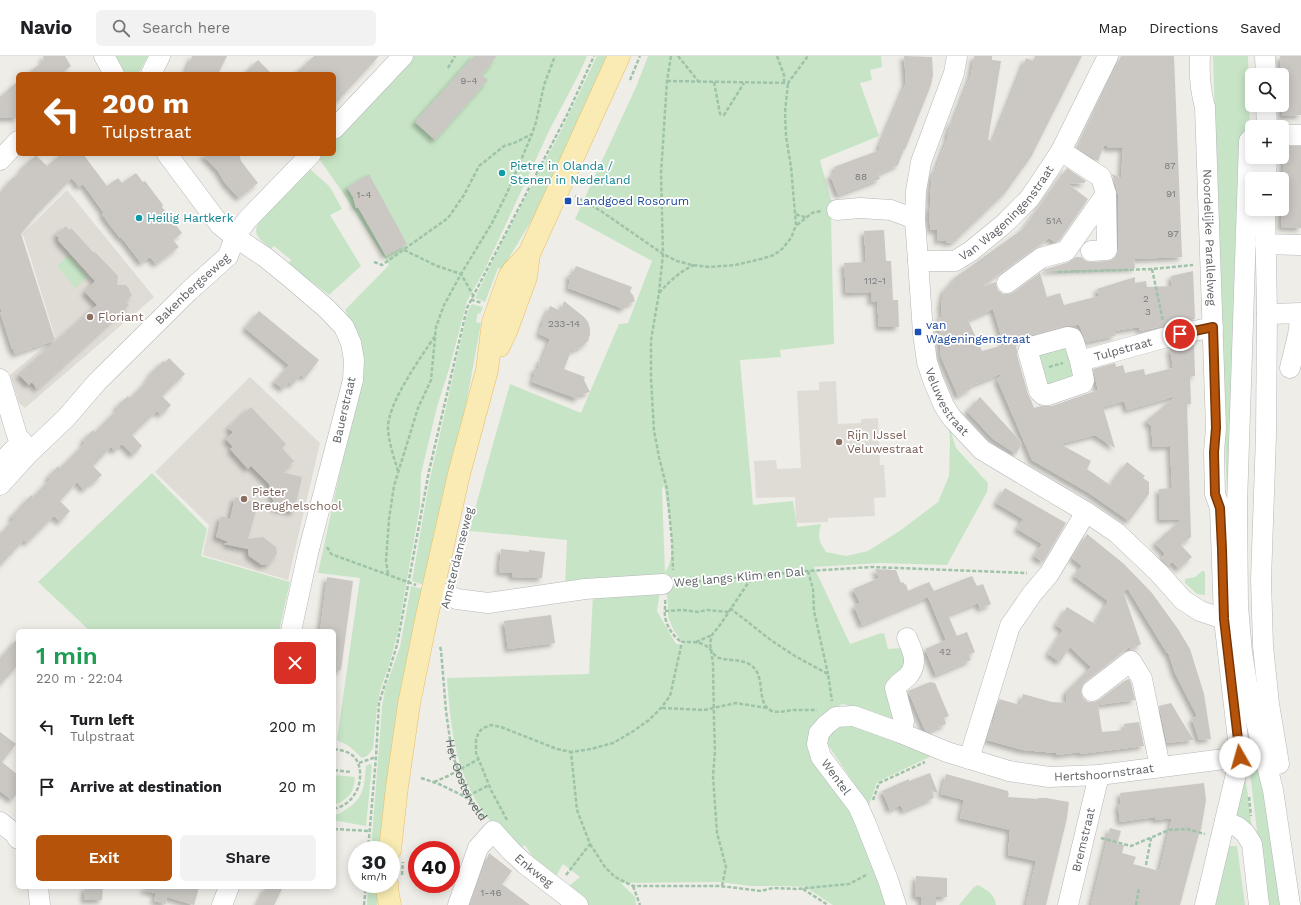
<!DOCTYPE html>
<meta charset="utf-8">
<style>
:root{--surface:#fff;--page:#f2f2f2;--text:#202124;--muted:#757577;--line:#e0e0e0;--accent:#b45309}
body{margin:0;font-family:"Work Sans",sans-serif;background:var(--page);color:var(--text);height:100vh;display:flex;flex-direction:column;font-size:15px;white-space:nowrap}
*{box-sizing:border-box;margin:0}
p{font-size:13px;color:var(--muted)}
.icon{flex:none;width:22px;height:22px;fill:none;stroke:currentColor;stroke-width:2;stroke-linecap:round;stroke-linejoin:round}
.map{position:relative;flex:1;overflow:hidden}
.sheet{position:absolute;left:16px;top:573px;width:320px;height:260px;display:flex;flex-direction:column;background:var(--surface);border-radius:6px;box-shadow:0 2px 10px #0003}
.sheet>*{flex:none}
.banner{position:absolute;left:16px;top:16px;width:320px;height:84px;border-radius:6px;box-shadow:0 2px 10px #0003;background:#b45309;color:#fff;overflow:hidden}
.controls{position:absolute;left:1245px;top:12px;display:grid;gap:8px}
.controls a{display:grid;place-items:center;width:44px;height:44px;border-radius:6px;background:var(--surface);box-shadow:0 2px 10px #0003;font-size:20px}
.speed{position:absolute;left:348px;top:785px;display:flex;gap:8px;font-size:20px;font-weight:700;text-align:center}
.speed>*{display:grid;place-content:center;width:52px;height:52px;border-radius:50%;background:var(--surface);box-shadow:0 2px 10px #0003;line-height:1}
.speed small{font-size:10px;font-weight:400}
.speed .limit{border:6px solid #d22;background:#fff;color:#111}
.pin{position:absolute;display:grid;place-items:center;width:34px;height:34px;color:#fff;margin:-17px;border:2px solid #fff;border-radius:50%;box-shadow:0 1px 4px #0007}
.me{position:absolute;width:44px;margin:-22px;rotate:353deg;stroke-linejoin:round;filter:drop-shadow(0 0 3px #0008)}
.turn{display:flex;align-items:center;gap:14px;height:84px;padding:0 20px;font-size:18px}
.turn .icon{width:52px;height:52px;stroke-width:2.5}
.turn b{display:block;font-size:28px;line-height:34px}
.round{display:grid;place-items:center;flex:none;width:42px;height:42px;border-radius:6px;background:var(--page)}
.overview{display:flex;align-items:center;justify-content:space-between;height:68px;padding:0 20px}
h1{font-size:24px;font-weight:600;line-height:30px;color:#1e9e55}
.cta{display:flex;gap:8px;margin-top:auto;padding:8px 20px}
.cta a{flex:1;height:46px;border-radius:6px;background:var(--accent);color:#fff;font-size:16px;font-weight:600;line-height:46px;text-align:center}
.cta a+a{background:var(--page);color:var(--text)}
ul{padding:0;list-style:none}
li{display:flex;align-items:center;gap:12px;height:60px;padding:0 20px}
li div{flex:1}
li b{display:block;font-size:15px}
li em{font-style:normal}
header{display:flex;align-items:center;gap:24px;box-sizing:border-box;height:56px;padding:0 20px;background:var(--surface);border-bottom:1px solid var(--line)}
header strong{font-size:19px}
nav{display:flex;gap:22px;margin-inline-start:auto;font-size:14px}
.search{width:280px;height:36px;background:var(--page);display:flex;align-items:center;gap:10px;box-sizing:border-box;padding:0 14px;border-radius:6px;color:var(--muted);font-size:15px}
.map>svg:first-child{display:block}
.education{fill:#dfdcd5}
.green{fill:#c7e5c6;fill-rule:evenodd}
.building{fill:#cbc8c4;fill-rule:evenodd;filter:url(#shadow)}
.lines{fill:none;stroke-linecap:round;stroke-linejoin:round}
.minor-casing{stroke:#b4b7ba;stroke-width:21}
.major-casing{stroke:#e7be69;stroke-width:23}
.path{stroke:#9ec3a8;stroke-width:2.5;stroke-dasharray:4 2;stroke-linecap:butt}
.minor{stroke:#fff;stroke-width:20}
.major{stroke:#f9ebb3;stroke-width:22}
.route-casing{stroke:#753606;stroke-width:10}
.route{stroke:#b45309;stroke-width:7}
.culture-dot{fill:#0f9aa8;stroke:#fff;stroke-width:1.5}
.transit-dot{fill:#1a4fb4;stroke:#fff;stroke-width:1.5}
.education-dot{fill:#8d6e63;stroke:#fff;stroke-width:1.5}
.labels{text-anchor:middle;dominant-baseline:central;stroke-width:3.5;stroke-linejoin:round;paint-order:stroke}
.number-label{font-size:10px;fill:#7a7c7e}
.culture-label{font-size:12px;fill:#0d838f;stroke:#fff;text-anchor:start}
.transit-label{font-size:12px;fill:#164399;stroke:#fff;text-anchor:start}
.street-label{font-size:12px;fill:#5f6266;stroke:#fff}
.education-label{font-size:12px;fill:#785e54;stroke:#fff;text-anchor:start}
</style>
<header>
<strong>Navio</strong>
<div class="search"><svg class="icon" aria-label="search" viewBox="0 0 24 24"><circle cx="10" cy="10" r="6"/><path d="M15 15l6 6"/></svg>Search here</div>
<nav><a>Map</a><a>Directions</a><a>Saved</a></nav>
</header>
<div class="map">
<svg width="1301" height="849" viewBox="0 0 1301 849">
<defs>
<filter id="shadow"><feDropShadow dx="-3.5" dy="3.5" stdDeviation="2" flood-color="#0004"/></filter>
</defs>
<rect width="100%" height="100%" fill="#efede7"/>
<g class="education">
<path d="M67,134L154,241L25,352L19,347L10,319L55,281L23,178Z"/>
<path d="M250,321L320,387L288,524L203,499L209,469L155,416Z"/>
<path d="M836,325L838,368L861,367V363L878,362L880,409H884L886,441L874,442L875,460L828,462V466L796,467L795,441L756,442L754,405L776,404L777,413L801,412L797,335L819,334V326Z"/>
</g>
<g class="green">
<path d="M115,0H148L138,18H125Z"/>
<path d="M413,0H587L579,18L550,73L485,213L467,245L450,310L437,351L421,418L420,450L406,529L398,576L389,609L380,635L377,651L373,693L367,700L362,702L349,690L337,684L360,522L318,517L364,305L361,286L345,254L389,209L343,137L320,104V100L322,98H334V84L352,63Z"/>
<path d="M597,0H608L535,159L502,213L498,212L485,246L475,242L498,194L561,75Z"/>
<path d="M648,0H881L882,11L870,14L872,24L860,27L879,80L820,104L831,144L838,146L840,162L831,163L834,288L780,294L781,301L740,304L753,449L793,445L797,471L821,468C818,481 818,484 826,496L846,500L868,495L901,474L938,446L949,420L950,385L949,370L956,392L988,427L987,436L947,509L880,507L814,511L850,588L881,577V578L884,577L888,593L901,592L907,601L896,666L843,648L833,652L816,669L863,773L892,849H833L805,831L779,830H750L720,826L621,827L635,841L636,849H586L564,834L580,821L563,808L553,825L544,818L525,789L518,794C504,779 487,764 476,745C454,707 450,665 447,622L589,618L593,538L660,533L657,555L676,588H684L674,575L668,561V549L666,530L689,526L682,525H663L565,531L567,484L469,475L484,420L510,328L581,357L619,268L628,267L652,205L575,163L636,31ZM664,429C667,450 679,500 665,516L662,434Z"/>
<path d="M1213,0H1248L1250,72L1246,75L1231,545L1224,357Z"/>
<path d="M309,112L330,131L342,153L330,159L361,210L329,239L288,208L291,204L274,190L271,193C261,184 251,179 259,166Z"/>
<path d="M69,199L88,221L75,232L57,210Z"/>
<path d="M472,248L483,251L480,258L478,257L476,266L481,267L466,349L424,529L412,525L429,427L466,262L469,253Z"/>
<path d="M1069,287L1079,321L1047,331L1037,298Z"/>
<path d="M152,417L207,473L201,500L290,526L279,575H90L38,526Z"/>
<path d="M1202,515H1204L1205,517V539L1197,538L1185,527V523L1195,521Z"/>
<path d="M411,530L423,533L381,794H371L382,651L385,633L400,591Z"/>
<path d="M1240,609L1285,849H1265C1257,769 1247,690 1235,611Z"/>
<path d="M853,667L938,697L877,726L868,752L855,729L828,689L826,684L830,672Z"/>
<path d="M369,708H371L372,710L366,770L338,765L334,766V759C340,758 343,755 348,752C365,741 364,728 366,710Z"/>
<path d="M334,719L355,721C354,737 349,743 334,749Z"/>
<path d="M1244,725H1246L1252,773L1240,764L1236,757Z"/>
<path d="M1226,790H1237L1245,849H1213Z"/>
<path d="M368,828H378L377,849H367Z"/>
<path d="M978,829C987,834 995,838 996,849H959L974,831Z"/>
</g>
<g class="building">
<path d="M43,0H65L71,10L60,18H27L44,5Z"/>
<path d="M192,0H227L218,18H185Z"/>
<path d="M314,0H379L334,49V18H295Z"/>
<path d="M474,0H497L492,5L493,6L482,19L488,24L435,84L415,66Z"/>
<path d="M904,0L932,1L933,19L931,29L905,94L904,93L898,109L878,118L880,123L838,139L830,119L836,116L834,111L880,94L879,91L906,27Z"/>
<path d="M974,0H992V4L1001,5L988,84L993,85L1026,2L1033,5L1035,0H1082L1031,101L1005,137L954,186L946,187V184L938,185L937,174H931L929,163V151H931L930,140L932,121L935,113H936L948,81L947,80L950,70L952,66H953L971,19Z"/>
<path d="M1121,0H1174L1182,201L1134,203L1135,212L1042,215L1046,213L1069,206L1076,201H1081L1086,205L1092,206L1108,205L1114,203L1117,199L1118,194V138L1112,118L1121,122L1123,92H1107V90L1104,89L1098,105L1078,93Z"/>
<path d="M1280,0H1301V59L1282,60V19H1281Z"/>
<path d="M258,4L272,18H244Z"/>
<path d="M18,25V62H0V41Z"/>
<path d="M1285,90H1301V172L1281,171L1282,120H1283Z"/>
<path d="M61,98H83L107,130L118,122L122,127L136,117L143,126L145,125L163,149L162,151L182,177L173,184L179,191L156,208L150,201L141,207L121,181L120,182L110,169L102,158L104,157L83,128L79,131L72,122L38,157L21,178L55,284L15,298L13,293H12L0,256H2L0,250V137L13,121L14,122L22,114V112L30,104L32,103L36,99L47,110Z"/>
<path d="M202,98H239L241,105L258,127L239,142L225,127L218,115Z"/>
<path d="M1067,112L1086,125L1084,127L1068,128L1088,143L1059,185L1055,186L1049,182L981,231L996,226V229L998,234L1003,238H1009L1014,236L1040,217L1047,241L1060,237L1064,249L1099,240L1097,233L1135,221V227L1146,225L1147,231L1172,230L1171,220L1193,215L1195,263L1140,275L1139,271L1114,275L1115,280L1086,286L1079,268L1072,270H1065L1032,279L1026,281L1022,284L1015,286L1017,294V299L1028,338L1031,344L1034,352L1041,350H1052L1098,334L1093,313L1115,307L1116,311L1123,309L1125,317L1144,313L1145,319L1173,312L1170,292L1194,289L1195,320H1190L1191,348H1187L1191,481L1181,489L1192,501L1179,513L1172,506L1168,510L1161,503L1165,498L1155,487L1182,463L1160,464L1159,433L1172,432L1170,390L1153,391L1151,370L1146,365L1176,340L1127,354L1124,345L1103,351L1115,392L1095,379L1060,388L1091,405L1087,413L1110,429L1127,406L1145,420L1143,422L1149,426V438L1129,465L1089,437L1032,404L997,323L1003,317L970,330L972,332L958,340L941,301L938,263H940L939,261H942L941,248L944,234L954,224L953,223L1023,173ZM993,253L1004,289L982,295L968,264Z"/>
<path d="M369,118L407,188L386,200L358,151L356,152L353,141L347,131Z"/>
<path d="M66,170L69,174L71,172L94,197L95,196L118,220L117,229H126L129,233L130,236L132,239L126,246L129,249L37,333L32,326L29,329L19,319L97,249L85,236L95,225L58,184L59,182L56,179Z"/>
<path d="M884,174L886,205H891L893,244H898L899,271H879L877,245L871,246V236L846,237L844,207L866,206L864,175Z"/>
<path d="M576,210L632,231L630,236L633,239L635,245L625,250L624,253L568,232L570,225L568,220L573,217Z"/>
<path d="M564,245L584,261L588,266L590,273V278L588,285L581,291L571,295L564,313L585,321L584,324L590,336L579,339L578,343L532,326L535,318L533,314L538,312L540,304H542L550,283L539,278L543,267H542L550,250L561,255Z"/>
<path d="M259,255L319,304L305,322L301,319L292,329L289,326L283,333L274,326L289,309L245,272Z"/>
<path d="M169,302L185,318L162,340L171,349L161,359L157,355L132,379L142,390L133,399L122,388L115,395L111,391L93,410L102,419L92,428L91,427L84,434L77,426L60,445L70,455L60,466L54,460L27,487L24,484L0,510V478L14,463L11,461L31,439L33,441L50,423L48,421L58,410L60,412L85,387L83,384L93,374L95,376L118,353L116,351L128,340L130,342L148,324L147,323L151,319L150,318L163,305L165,306Z"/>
<path d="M980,341L1022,387L1016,398L993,383L967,355Z"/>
<path d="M251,351L286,388L282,392L294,405L282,416L302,421L294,456L275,452L269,428L251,410L248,413L230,393L233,391L226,383L233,376L228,372Z"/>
<path d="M1005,432L1066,467L1043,506L1034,500L1042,488L1017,473L1023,463L996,447Z"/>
<path d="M235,441L258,447L248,483L263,481L276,491L277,498L269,508L262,509L249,500L248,493L224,488L229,486L216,481L221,460L230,463Z"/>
<path d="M1087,478L1124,508L1152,537L1178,573L1190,593L1204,638L1211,683L1199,684L1192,663L1197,660L1175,617L1168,596L1167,597L1128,533L1123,535L1141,588L1131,594L1129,591L1085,626L1082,630L1081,636L1083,642L1088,646H1094L1099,644L1126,624L1129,623L1131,627L1135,644L1098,649L1102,676L1125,674L1124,668L1139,666L1144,690L1080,698V696L1057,699L1056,697L1023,694L987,684L992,667H993L999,643L1020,649L1023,638L1052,646L1067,647L1066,636L1091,611L1070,591L1060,606L1048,598L1063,574L1056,569L1067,551L1095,568L1108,545L1074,520L1082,510L1072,502Z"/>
<path d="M501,493L529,496V494L545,496L542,522L512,521V517L499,516Z"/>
<path d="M875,513L896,514L901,527L903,526L905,529L906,528L908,535L929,526L934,535L972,520L977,530L983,528L991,548L980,553L978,547L948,559L957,580L967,576L975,596L969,599L971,604L936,619L925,593L946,584L928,541L862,569L854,550L860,547L853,533L879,522Z"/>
<path d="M327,521L353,525L341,614H334V575H320Z"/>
<path d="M551,559L555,587L508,593L504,565Z"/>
<path d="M18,582V609L0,629V602Z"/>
<path d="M930,626L935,627L949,660L944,662L946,668L928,676L925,674L908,635Z"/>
<path d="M1171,647L1186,672L1194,684L1167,687L1159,650Z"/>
<path d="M0,676L16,688L2,706L18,719V736L12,744L0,735Z"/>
<path d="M930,717L938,737L931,735L934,742L903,755L901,749L890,754L882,735L909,723V725Z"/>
<path d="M946,718L1008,735V737H1009L1008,741L1038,743V742H1046L1069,746L1067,762L1046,849H1026L1036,805L1008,799L1010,774L960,762L964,744L941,738Z"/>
<path d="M1204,727L1206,744L1201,774H1200L1180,849H1091L1110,772L1121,775L1117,788L1124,789L1122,797L1136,801L1133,808L1159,815L1161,808L1172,762L1155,764V761L1120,766L1118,748H1121L1120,737Z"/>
<path d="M489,797L512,815L502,828L530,849H470Z"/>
<path d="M916,820L947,822V841H936V849H921V841L915,840Z"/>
<path d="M85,831H103L102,844H84Z"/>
<path d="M145,831H199L194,849L167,841L166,848L154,845L156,837L144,834Z"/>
<path d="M266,831H283L274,849H257Z"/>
</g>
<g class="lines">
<defs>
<g id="minor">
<path d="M104,0L114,18"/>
<path id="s2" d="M957,0L954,17L921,106L916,135L915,163L918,205L923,277L927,306L933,324L944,350L952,362L982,394L1086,456L1117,477L1159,517L1183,544L1200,555L1224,563"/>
<path id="s3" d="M1200,0C1199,18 1200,34 1205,51L1216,372L1214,396L1215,438L1220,452L1224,563L1240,701L1205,849"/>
<path d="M1265,0L1266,19"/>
<path d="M151,18L160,0"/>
<path d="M1266,49L1267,71"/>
<path d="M334,73L403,0"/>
<path d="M1282,79H1301"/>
<path d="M1252,82L1249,85L1237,448L1238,550L1242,596L1248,634L1273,734L1290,849"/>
<path d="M1061,95L1101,121L1106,138L1107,194L1091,195"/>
<path d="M167,98L220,169L235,181L265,201L286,218L327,253L344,271L351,287L354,304L353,324L308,497L291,575"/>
<path d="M0,104L18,85"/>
<path d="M1266,123L1267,101"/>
<path d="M1265,153L1267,256L1266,380L1261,524L1263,590L1269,648L1279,708"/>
<path d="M837,154L860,152L891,154L915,163"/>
<path d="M1265,188L1301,189"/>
<path id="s4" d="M918,205H955L971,195L1004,168L1029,143L1042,124L1061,95L1108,0"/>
<path d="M1007,227L1041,202L1066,195L1106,138"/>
<path d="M1267,258L1301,257L1298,279L1290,312"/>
<path id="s5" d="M1080,305L1074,286L1072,282L1068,281L1035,290L1030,292L1028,296L1039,335L1043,339H1048L1083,327L1084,324L1080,305L1167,281L1213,271"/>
<path d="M0,323L17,379L27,396"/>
<path d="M0,408L22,385"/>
<path id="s6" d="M0,429L28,398L66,362L97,326L189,235L228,200L235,181L247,164L311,98"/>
<path d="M432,534L457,543L488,547L585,533L663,528"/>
<path d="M1092,635L1131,605L1142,623L1160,711"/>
<path d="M901,677L904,665L895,632C900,625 905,624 909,619C919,606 912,594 907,582"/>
<path d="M969,703L1010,570L1032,538L1049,518L1086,456"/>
<path d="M1225,765L1238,771L1245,777L1252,788L1259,849"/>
<path d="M0,766L14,777L18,783"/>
<path d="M38,831L40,849"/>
<path d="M222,849L229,831"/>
<path id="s7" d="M458,849L478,792L493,775L511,795L525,808L578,849"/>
<path id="s8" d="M896,849L888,824L866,768L858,750L821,701L817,688L819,677L826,669L836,661L854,660L901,677L947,696L1009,715L1049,721L1099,719L1240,701"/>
<path id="s9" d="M1068,849L1099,719"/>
</g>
<g id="major">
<path d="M499,290L507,273L526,221L529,198"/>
<path d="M390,794L397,731L409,648L426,564L459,418L487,314L493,266L509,221L513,215L529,198L619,0"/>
<path d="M387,828V834L390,849"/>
</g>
</defs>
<use href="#minor" class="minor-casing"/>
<use href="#major" class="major-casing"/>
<g class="path">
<path d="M671,0L667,25L661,117L663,198L659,237L651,284V322L654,375L659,401L667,433L672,486L673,514"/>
<path d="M678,0L699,26"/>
<path d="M777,0L784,19V27"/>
<path d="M448,12L455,0"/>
<path d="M630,24L640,0"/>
<path d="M667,25L788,27L808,0"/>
<path d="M714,26L720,58L724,59L744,27"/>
<path d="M575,140L601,155L663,198L677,205L692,209L710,211L735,209L761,203L774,199L782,193L791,182L796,169L791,111L786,80L785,56L788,27"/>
<path d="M796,158L800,160L806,161"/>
<path d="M797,169L812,157L821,155"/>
<path d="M404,194L437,210L461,218L473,239L472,244L482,247"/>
<path d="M374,206L382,209L448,162L464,139L479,110L504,90L514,87L532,78L536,66L544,29L555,0"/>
<path d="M1152,213L1163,265"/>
<path d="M1058,216L1152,213L1193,209"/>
<path d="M659,237C670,225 679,216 694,209"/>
<path d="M1049,311L1063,307"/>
<path d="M398,415C394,402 389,387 388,373C387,348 421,301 435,280"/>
<path d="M327,491L331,498L416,529"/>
<path d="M808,515L813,533L814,555L828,618"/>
<path d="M388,518L386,505L389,463L394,430L418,352L431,324L436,271L444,249L461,218L492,167L507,137L532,78"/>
<path d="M679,527L808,515L872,511L1027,517"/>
<path d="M665,544C666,549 664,554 665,560C666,569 673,581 682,586"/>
<path d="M730,552L772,585L795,600L828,618L832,645"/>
<path d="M665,555L683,554L698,556L707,554L729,556"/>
<path d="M696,586L712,579"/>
<path id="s1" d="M440,591L441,594L446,655L452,698L469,742L484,763"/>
<path d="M662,652L704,654L736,647L767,652"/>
<path d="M334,693C340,694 347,695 352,699C363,707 362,729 354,739C350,746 342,751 334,753"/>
<path d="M359,707L376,701"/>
<path d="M334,714L351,716"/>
<path d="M421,722L439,728L468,742"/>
<path d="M434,726L448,720L479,703"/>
<path d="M468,740L489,729"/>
<path d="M1249,741L1251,760"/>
<path d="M873,744L879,727L925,706"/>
<path d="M507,764L491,734L476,697V683L479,676L483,672L491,669L501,671L557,693L571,696"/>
<path d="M334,773L369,775"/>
<path d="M1101,782L1131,790L1169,774L1187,773L1205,778"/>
<path d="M590,788L605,811L615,821L633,830H720L761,835L773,832L796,833L849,828L868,818"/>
<path d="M368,794L376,701L379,647L397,589L429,415L467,252L568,57L594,0"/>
<path d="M1146,809L1151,782"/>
<path d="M402,819L403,806"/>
<path d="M566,819L590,788L577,754L571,696L591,693L613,687L632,676L649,664L661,652L670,640L682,586C692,586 702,585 710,593C713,597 715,600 719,602C729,605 740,603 749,608C768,618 754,647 772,655C778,657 786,655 793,654C801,654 809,654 817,654"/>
<path d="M633,830L640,849"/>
<path d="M722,830L726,811L717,777L713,720L715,695L714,666L713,607L710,587L712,579L720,569L748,527L754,521"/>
<path d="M803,833L828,849"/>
<path d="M364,849L366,828"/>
<path d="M1136,849L1139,832"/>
</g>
<use href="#minor" class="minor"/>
<use href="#major" class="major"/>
</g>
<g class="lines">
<defs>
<path id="route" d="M1180,278L1213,271L1216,372L1214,396L1215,438L1220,452L1222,493L1224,563L1240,701"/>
</defs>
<use href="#route" class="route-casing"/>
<use href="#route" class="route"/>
</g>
<g class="culture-dot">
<circle cx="502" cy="117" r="4"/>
<circle cx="139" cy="162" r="4"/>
</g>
<g class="transit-dot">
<rect x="564" y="141" width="8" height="8" rx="2"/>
<rect x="914" y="272" width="8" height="8" rx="2"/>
</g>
<g class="education-dot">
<circle cx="90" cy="261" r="4"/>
<circle cx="839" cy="386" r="4"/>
<circle cx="244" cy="443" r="4"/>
</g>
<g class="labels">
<g class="number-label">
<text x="469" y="24">9-4</text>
<text x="1170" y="109">87</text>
<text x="861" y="120">88</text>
<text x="1171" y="137">91</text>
<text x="364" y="138">1-4</text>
<text x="1054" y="164">51A</text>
<text x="1173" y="177">97</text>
<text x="875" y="224">112-1</text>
<text x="1146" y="242">2</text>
<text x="1148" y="255">3</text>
<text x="564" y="267">233-14</text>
<text x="945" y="595">42</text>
<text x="491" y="836">1-46</text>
</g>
<g class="culture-label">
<text x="510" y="110">Pietre in Olanda /<tspan x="510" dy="14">Stenen in Nederland</tspan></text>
<text x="147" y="162">Heilig Hartkerk</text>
</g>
<g class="transit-label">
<text x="576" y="145">Landgoed Rosorum</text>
<text x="926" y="269">van<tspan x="926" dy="14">Wageningenstraat</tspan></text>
</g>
<g class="street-label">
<text stroke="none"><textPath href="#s4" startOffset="108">Van Wageningenstraat</textPath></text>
<text stroke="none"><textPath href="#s3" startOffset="182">Noordelijke Parallelweg</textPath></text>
<text stroke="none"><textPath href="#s6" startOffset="275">Bakenbergseweg</textPath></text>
<text stroke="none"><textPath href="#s5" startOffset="228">Tulpstraat</textPath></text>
<text stroke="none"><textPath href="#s2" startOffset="358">Veluwestraat</textPath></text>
<text transform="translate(344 354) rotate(-77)">Bauerstraat</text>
<text transform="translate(457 502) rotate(-76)">Amsterdamseweg</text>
<text transform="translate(739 521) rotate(-5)">Weg langs Klim en Dal</text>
<text stroke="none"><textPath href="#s8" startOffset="494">Hertshoornstraat</textPath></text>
<text transform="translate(836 721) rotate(54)">Wentel</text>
<text stroke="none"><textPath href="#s1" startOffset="137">Het Oosterveld</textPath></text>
<text stroke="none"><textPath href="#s9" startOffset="67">Bremstraat</textPath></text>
<text stroke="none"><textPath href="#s7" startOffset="140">Enkweg</textPath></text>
</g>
<g class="education-label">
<text x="98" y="261">Floriant</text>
<text x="847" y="379">Rijn IJssel<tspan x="847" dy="14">Veluwestraat</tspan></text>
<text x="252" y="436">Pieter<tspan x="252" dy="14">Breughelschool</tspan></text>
</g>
</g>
</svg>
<div class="controls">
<a><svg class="icon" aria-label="search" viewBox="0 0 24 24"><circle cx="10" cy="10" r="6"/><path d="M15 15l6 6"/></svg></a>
<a>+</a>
<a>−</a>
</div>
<div class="speed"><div>30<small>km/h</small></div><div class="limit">40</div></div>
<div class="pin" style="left:1180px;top:278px;background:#d93025"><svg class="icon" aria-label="arrive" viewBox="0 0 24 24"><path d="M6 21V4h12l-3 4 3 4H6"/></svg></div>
<svg class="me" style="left:1240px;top:701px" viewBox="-20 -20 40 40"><circle r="19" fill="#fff"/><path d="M0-13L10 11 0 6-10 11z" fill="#b45309"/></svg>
<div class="banner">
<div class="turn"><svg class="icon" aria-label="left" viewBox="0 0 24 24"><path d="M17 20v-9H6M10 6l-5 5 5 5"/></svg><div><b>200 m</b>Tulpstraat</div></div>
</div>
<section class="sheet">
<div class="overview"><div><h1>1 min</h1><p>220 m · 22:04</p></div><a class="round" style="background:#d93025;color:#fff"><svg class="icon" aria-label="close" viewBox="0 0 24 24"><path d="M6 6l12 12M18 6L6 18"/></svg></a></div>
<ul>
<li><svg class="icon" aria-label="left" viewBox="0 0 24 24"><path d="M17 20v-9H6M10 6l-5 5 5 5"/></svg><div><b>Turn left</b><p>Tulpstraat</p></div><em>200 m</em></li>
<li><svg class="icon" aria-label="arrive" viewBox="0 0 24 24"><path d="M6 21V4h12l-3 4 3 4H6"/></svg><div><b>Arrive at destination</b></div><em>20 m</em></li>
</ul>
<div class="cta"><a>Exit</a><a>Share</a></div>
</section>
</div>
